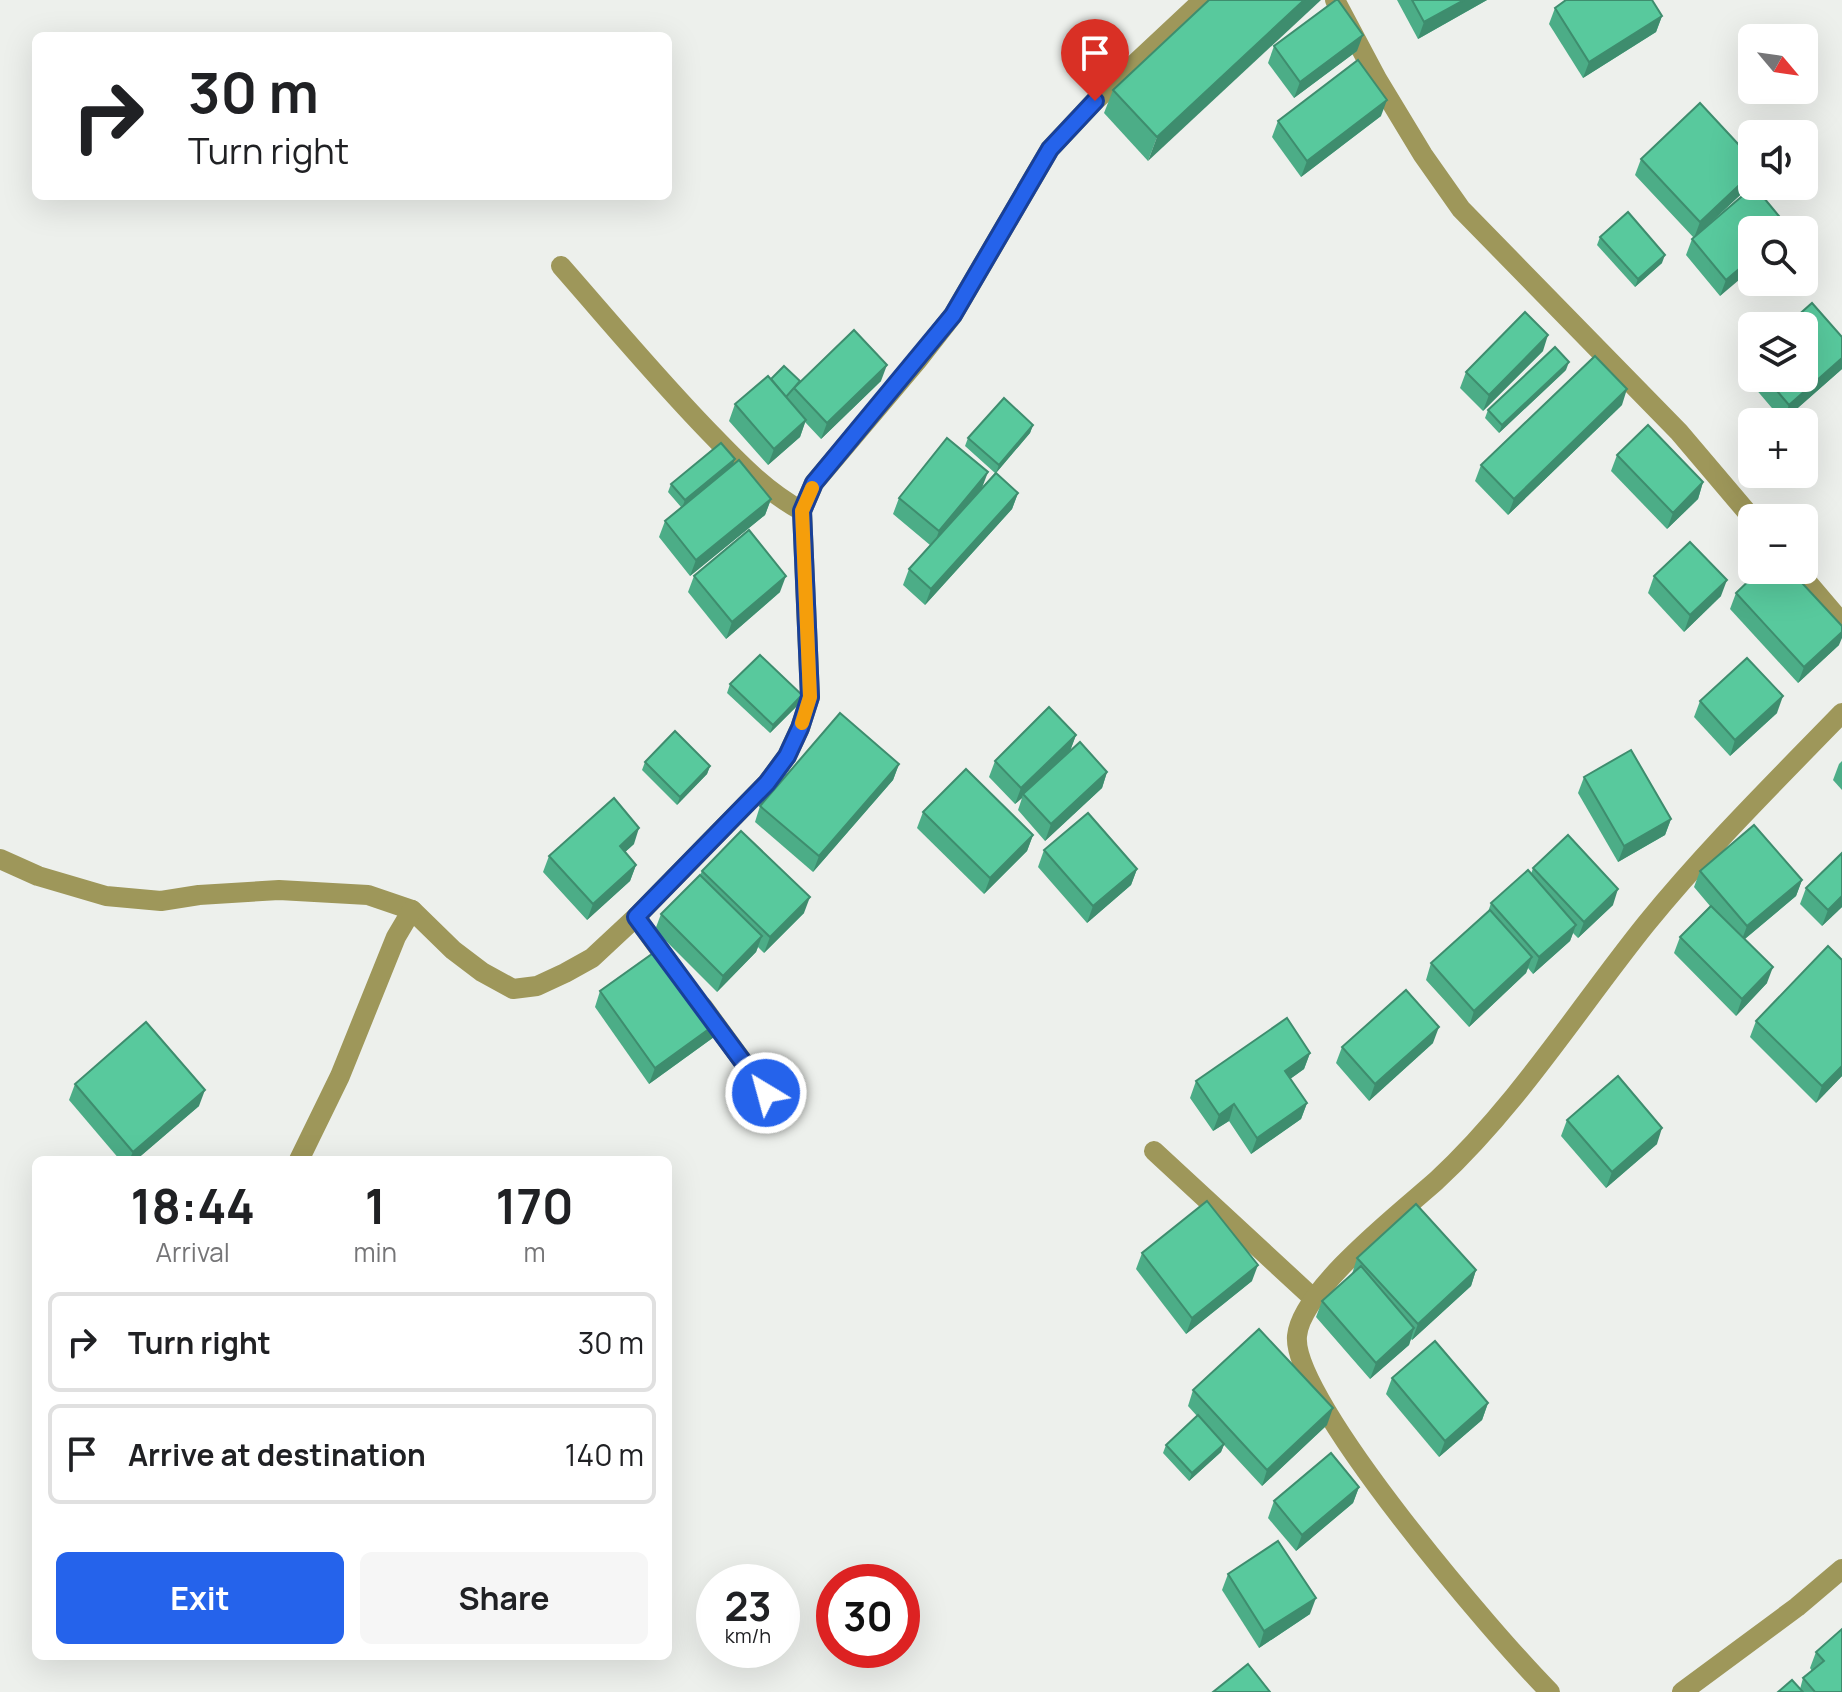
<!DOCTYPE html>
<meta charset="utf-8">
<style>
:root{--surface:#fff;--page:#f6f6f6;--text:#202124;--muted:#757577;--line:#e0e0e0;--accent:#2563eb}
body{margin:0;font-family:Manrope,sans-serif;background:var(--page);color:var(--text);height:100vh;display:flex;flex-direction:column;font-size:30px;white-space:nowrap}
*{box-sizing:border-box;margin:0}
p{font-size:26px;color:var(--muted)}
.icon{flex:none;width:44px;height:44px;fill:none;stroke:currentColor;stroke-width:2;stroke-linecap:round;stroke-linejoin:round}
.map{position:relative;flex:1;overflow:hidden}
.drawer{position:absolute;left:32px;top:1156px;width:640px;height:504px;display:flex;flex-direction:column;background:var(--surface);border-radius:12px;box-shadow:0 8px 32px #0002}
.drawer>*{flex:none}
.top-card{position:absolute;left:32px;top:32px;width:640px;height:168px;border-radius:12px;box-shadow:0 8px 32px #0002;background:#fff;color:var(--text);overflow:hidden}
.needle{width:52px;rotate:119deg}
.fabs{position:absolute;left:1738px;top:24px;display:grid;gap:16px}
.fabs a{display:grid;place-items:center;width:80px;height:80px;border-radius:12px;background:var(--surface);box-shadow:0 8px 32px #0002;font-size:40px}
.speed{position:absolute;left:696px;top:1564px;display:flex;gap:16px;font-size:40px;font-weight:700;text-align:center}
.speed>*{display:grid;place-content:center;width:104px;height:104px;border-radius:50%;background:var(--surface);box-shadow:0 8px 32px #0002;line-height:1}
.speed small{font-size:20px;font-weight:400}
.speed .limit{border:12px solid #d22;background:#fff;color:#111}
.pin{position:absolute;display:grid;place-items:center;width:68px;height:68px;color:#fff;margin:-82px -34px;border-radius:50% 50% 50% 0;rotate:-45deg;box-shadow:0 0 8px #0007}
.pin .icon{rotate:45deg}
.me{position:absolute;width:88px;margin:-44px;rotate:323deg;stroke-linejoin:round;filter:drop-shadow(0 0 6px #0008)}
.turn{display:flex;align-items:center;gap:28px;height:168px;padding:0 24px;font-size:36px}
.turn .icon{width:104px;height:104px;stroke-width:2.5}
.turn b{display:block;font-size:56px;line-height:68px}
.eta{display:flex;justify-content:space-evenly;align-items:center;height:136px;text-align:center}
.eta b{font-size:48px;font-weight:700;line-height:56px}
.cta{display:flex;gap:16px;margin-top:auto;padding:16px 24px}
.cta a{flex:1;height:92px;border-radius:12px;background:var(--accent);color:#fff;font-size:32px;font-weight:700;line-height:92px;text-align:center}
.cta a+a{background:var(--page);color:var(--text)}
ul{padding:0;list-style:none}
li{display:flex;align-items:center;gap:24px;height:100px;margin:0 16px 12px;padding:0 8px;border:4px solid var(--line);border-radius:12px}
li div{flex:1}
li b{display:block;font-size:30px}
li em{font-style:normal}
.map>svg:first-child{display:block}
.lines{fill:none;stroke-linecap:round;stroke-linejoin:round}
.minor{stroke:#9e975a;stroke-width:20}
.wall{fill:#4cad87}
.shaded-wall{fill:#3e8d6e}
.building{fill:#58c99d;stroke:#3e8d6e;stroke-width:2}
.route-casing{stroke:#184099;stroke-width:20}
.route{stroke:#2563eb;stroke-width:14}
.slow{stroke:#f59e0b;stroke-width:14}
</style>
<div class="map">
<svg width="1842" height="1692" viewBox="0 0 1842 1692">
<rect width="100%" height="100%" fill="#edf0ec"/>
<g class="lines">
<g class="minor">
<path d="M1335,0L1377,79L1423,155L1461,209L1679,432L1752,518"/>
<path d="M561,266C611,323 660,382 713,436C740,464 767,492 802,511"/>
<path d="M1797,570L1842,623"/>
<path d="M0,859L38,876L106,896L161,901L199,895L279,890L368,895L412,910L453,950L482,972L513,989L537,986L565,973L592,958L636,917L767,783L787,756L800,728L810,697L802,511L814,483L917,361L953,315L1050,149L1095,101L1203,0"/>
<path d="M636,917L674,969"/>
<path d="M703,1007L766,1093"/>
<path d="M1154,1151L1314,1299"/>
<path d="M299,1160L340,1076L396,937L412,910"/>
<path d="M1550,1692C1498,1640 1291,1400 1297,1336C1301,1290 1401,1212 1436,1181C1518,1105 1577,1010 1646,924C1707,849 1775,782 1842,713"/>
<path d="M1682,1692L1797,1607L1842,1569"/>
</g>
</g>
<g class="wall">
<path d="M1209,0L1148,161L1104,113L1113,90Z"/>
<path d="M1397,0H1487L1418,39Z"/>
<path d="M1555,8L1662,16L1656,32L1583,78L1549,24Z"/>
<path d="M1274,46L1357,51L1294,98L1268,63Z"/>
<path d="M1381,116L1301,177L1272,137L1278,121Z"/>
<path d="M1641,159L1752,184L1708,225L1788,227L1720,296L1686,255L1692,239L1694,238L1635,175Z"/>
<path d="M1600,237L1662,263L1635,287L1597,245Z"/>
<path d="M1842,337V369L1783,421L1743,374L1749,358L1752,355V378H1804Z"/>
<path d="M1543,351L1483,411L1460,388L1466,372Z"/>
<path d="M1566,370L1499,433L1485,418L1488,410Z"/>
<path d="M771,379L800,381H881L821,439L805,422L800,437L768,465L729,421L735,404Z"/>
<path d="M1622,405L1508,515L1475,481L1481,465Z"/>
<path d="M1033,425L1030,433L996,473L1018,493L1012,509L925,605L903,585L909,569L930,545L893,514L899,498L982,487L995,473L965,446L968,438Z"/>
<path d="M1617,455L1703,482L1698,499L1667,529L1611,471Z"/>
<path d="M732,465L771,499L765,515L690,576L659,537L665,521L681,507L668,492L671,484Z"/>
<path d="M694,576L780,592L726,639L688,592Z"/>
<path d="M1654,576L1721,596L1684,632L1648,593Z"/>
<path d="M1736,593L1839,645L1798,683L1730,609Z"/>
<path d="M730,684L802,695L799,704L770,733L727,693Z"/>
<path d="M1700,701L1777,713L1730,756L1694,717Z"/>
<path d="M1076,735L1070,751L1107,772L1102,788L1045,841L1018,810L1022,798L1015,804L989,777L995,761Z"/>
<path d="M1842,761V790L1833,780L1839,764Z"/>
<path d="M645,762L710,766L707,774L677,805L642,770Z"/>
<path d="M899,764L893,780L813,872L755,822L760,806Z"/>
<path d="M1584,777L1671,819L1665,835L1618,862L1578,793Z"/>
<path d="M923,812L1033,835L1027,851L984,894L917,828Z"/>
<path d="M634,844L625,852L636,865L630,881L587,920L543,872L549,856Z"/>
<path d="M1044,850L1137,869L1131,885L1087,923L1038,867Z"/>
<path d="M1533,868L1613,905L1578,938L1573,933L1570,941L1533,974L1528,968L1526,973L1469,1027L1426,980L1431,963L1488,912L1491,903L1531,874Z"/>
<path d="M702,871L804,913L764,953L758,947L756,952L717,992L655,930L661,914L700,875Z"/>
<path d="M1700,871L1802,880L1796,896L1745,939L1767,983L1736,1016L1674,953L1680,937L1710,906L1694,887Z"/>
<path d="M1806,888L1842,907L1822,926L1800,904Z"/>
<path d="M1842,960V1076L1816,1103L1750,1037L1756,1021Z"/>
<path d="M600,991L714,1037L649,1084L595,1007Z"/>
<path d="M1433,1043L1369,1101L1336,1063L1342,1047Z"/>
<path d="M1310,1053L1304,1069L1290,1079L1307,1103L1301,1119L1251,1154L1229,1121L1213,1131L1190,1098L1196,1081Z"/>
<path d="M75,1084L199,1106L136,1160H120L69,1100Z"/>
<path d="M1567,1120L1657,1144L1606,1188L1561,1136Z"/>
<path d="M1142,1253L1252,1281L1186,1334L1136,1269Z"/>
<path d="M1357,1258L1476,1270L1471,1286L1412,1340L1411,1339L1409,1345L1370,1379L1316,1317L1322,1301L1352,1274Z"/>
<path d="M1392,1378L1488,1403L1482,1420L1439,1457L1386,1394Z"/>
<path d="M1193,1390L1327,1425L1262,1486L1224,1445L1221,1452L1189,1481L1163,1453L1166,1445L1197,1416L1188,1406Z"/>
<path d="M1359,1487L1353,1503L1296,1551L1268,1518L1274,1501Z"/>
<path d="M1228,1574L1310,1614L1259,1648L1222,1590Z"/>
<path d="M1842,1629V1692H1778L1800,1689L1803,1678L1812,1671L1810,1668L1816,1652Z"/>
</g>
<g class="shaded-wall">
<path d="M1304,0H1321L1148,161L1157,137Z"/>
<path d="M1464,0H1487L1418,39L1424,22Z"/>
<path d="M1662,16L1656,32L1583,78L1589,62Z"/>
<path d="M1363,35L1357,51L1294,98L1300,82Z"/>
<path d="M1387,100L1381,116L1301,177L1307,161Z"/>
<path d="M1752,173V184L1694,238L1700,222Z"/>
<path d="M1665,255L1662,263L1635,287L1638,279Z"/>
<path d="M1752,258V269L1720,296L1726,280Z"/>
<path d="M1548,335L1543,351L1483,411L1489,395Z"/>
<path d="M1842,358V369L1783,421L1789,405Z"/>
<path d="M1569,362L1566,370L1499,433L1502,425Z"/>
<path d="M887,365L881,381L821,439L827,423Z"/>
<path d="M1627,389L1622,405L1508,515L1514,499Z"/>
<path d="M806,420L800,437L768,465L774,449Z"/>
<path d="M1033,425L1030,433L996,473L999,465Z"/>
<path d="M735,459L732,467L682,508L685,500Z"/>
<path d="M988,472L982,488L933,547L939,531Z"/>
<path d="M1703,482L1698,499L1667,529L1673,513Z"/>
<path d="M1018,493L1012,509L925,605L931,589Z"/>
<path d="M771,499L765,515L690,576L696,560Z"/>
<path d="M786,576L780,592L726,639L732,622Z"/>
<path d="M1727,580L1721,596L1684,632L1690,615Z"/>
<path d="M1842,632V638L1839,645L1798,683L1804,667Z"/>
<path d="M802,695L799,704L770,733L773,725Z"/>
<path d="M1783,696L1777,713L1730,756L1735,740Z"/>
<path d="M1076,735L1070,751L1023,794L1022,798L1015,804L1021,788Z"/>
<path d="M899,764L893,780L813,872L819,856Z"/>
<path d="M710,766L707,774L677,805L680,797Z"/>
<path d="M1107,772L1102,788L1045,841L1051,824Z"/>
<path d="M1671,819L1665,835L1618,862L1624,846Z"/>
<path d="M639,828L634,844L614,862L620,846Z"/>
<path d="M1033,835L1027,851L984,894L990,878Z"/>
<path d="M636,865L630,881L587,920L593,904Z"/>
<path d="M1137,869L1131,885L1087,923L1093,906Z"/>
<path d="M1802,880L1796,896L1741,942L1747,926Z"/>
<path d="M1618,889L1613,905L1578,938L1584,922Z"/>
<path d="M1842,896V907L1822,926L1828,910Z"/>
<path d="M810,897L804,913L764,953L770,937Z"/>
<path d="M1576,925L1570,941L1533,974L1539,957Z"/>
<path d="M762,936L756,952L717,992L723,976Z"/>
<path d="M1532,957L1526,973L1469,1027L1474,1011Z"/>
<path d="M1773,967L1767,983L1736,1016L1742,999Z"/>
<path d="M720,1021L714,1037L649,1084L655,1068Z"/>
<path d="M1439,1027L1433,1043L1369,1101L1375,1084Z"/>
<path d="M1310,1053L1304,1069L1279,1087L1285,1071Z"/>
<path d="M1842,1066V1076L1816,1103L1822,1086Z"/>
<path d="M205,1090L199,1106L136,1160H129L133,1152Z"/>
<path d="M1307,1103L1301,1119L1251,1154L1257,1138Z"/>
<path d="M1234,1104L1229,1121L1213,1131L1219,1115Z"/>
<path d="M1662,1128L1657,1144L1606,1188L1612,1172Z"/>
<path d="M1258,1265L1252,1281L1186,1334L1192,1318Z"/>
<path d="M1476,1270L1471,1286L1412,1340L1418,1324Z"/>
<path d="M1414,1328L1409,1345L1370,1379L1376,1363Z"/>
<path d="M1488,1403L1482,1420L1439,1457L1445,1441Z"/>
<path d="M1333,1408L1327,1425L1262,1486L1267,1470Z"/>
<path d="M1224,1444L1221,1452L1189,1481L1192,1473Z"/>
<path d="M1359,1487L1353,1503L1296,1551L1302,1535Z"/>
<path d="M1316,1598L1310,1614L1259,1648L1264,1631Z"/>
</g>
<g class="building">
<path d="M1209,0H1304L1157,137L1113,90Z"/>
<path d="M1336,0H1338L1363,35L1300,82L1274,46Z"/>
<path d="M1412,0H1464L1424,22Z"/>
<path d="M1566,0H1652L1662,16L1589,62L1555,8Z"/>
<path d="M1358,60L1387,100L1307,161L1278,121Z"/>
<path d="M1700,103L1752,159V173L1700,222L1641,159Z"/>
<path d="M1754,186L1788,227L1785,230H1752V258L1726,280L1692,239Z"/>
<path d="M1628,212L1665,255L1638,279L1600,237Z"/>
<path d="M1812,303L1842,337V358L1789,405L1766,378H1804V326H1786Z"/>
<path d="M1525,312L1548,335L1489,395L1466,372Z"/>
<path d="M854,330L887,365L827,423L794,388Z"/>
<path d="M1555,347L1569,362L1502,425L1488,410Z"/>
<path d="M1595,356L1627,389L1514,499L1481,465Z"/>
<path d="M784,366L800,381L786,397L771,379Z"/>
<path d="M768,376L806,420L774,449L735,404Z"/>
<path d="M1004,398L1033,425L999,465L968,438Z"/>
<path d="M1648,425L1703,482L1673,513L1617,455Z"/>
<path d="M947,438L988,472L939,531L899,498Z"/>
<path d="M721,443L735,459L685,500L671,484Z"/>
<path d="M739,460L771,499L696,560L665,521Z"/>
<path d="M996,473L1018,493L931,589L909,569Z"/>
<path d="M749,530L786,576L732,622L694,576Z"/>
<path d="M1690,542L1727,580L1690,615L1654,576Z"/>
<path d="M1760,570H1790L1842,626V632L1804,667L1736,593Z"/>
<path d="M760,655L802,695L773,725L730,684Z"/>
<path d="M1747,658L1783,696L1735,740L1700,701Z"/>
<path d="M1049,707L1076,735L1021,788L995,761Z"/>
<path d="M840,713L899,764L819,856L760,806Z"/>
<path d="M675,731L710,766L680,797L645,762Z"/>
<path d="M1080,742L1107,772L1051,824L1023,794Z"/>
<path d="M1631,750L1671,819L1624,846L1584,777Z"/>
<path d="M966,769L1033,835L990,878L923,812Z"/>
<path d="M614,798L639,828L620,846L636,865L593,904L549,856Z"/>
<path d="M1088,813L1137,869L1093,906L1044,850Z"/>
<path d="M1754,825L1802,880L1747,926L1700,871Z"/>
<path d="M741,831L810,897L770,937L702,871Z"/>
<path d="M1568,835L1618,889L1584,922L1533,868Z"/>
<path d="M1842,853V896L1828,910L1806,888Z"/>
<path d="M1528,870L1576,925L1539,957L1491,903Z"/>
<path d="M700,875L762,936L723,976L661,914Z"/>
<path d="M1711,906L1773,967L1742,999L1680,937Z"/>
<path d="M1490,910L1532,957L1474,1011L1431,963Z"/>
<path d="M666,944L720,1021L655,1068L600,991Z"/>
<path d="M1828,946L1842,960V1066L1822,1086L1756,1021Z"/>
<path d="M1406,990L1439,1027L1375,1084L1342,1047Z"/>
<path d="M1287,1018L1310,1053L1285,1071L1307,1103L1257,1138L1234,1104L1219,1115L1196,1081Z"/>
<path d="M146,1022L205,1090L133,1152L75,1084Z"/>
<path d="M1618,1076L1662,1128L1612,1172L1567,1120Z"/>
<path d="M1207,1201L1258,1265L1192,1318L1142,1253Z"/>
<path d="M1416,1204L1476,1270L1418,1324L1357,1258Z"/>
<path d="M1361,1266L1414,1328L1376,1363L1322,1301Z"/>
<path d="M1259,1329L1333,1408L1267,1470L1193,1390Z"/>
<path d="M1435,1341L1488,1403L1445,1441L1392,1378Z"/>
<path d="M1198,1415L1224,1444L1192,1473L1166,1445Z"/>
<path d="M1331,1453L1359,1487L1302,1535L1274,1501Z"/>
<path d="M1278,1541L1316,1598L1264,1631L1228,1574Z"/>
<path d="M1842,1629V1692H1815L1803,1678L1824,1661L1816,1652Z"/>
<path d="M1248,1664L1270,1692H1213Z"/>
<path d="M1792,1680L1803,1692H1778Z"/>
</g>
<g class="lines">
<defs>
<path id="route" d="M766,1093L636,917L767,783L787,756L800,728L810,697L802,511L814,483L953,315L1050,149L1095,101"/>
</defs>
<use href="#route" class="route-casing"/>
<use href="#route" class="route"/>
<path class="slow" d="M802,723L810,697L802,511L812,488"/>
</g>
</svg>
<div class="fabs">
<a><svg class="needle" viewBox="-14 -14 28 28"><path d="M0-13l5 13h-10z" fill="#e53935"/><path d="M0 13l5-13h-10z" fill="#757577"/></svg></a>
<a><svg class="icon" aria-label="sound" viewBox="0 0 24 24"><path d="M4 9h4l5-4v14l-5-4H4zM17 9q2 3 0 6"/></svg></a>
<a><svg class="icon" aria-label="search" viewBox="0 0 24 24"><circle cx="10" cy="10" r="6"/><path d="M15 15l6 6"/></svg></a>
<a><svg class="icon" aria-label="layers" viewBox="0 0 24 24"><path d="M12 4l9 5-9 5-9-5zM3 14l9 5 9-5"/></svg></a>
<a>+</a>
<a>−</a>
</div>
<div class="speed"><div>23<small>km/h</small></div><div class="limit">30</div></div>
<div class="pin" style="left:1095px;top:101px;background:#d93025"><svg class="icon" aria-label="arrive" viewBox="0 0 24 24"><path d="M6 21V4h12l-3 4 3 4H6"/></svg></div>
<svg class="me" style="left:766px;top:1093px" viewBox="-20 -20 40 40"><circle r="17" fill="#2563eb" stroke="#fff" stroke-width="3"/><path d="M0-11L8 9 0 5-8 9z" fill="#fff"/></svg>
<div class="top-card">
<div class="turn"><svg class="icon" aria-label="right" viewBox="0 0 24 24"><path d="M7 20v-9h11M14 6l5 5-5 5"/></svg><div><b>30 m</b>Turn right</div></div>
</div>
<section class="drawer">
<div class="eta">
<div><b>18:44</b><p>Arrival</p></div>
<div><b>1</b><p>min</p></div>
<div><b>170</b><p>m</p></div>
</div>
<ul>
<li><svg class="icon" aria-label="right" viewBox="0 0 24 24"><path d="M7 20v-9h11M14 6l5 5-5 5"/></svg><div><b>Turn right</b></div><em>30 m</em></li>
<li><svg class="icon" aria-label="arrive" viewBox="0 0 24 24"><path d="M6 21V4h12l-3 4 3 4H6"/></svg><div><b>Arrive at destination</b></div><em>140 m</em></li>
</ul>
<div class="cta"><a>Exit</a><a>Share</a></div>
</section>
</div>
